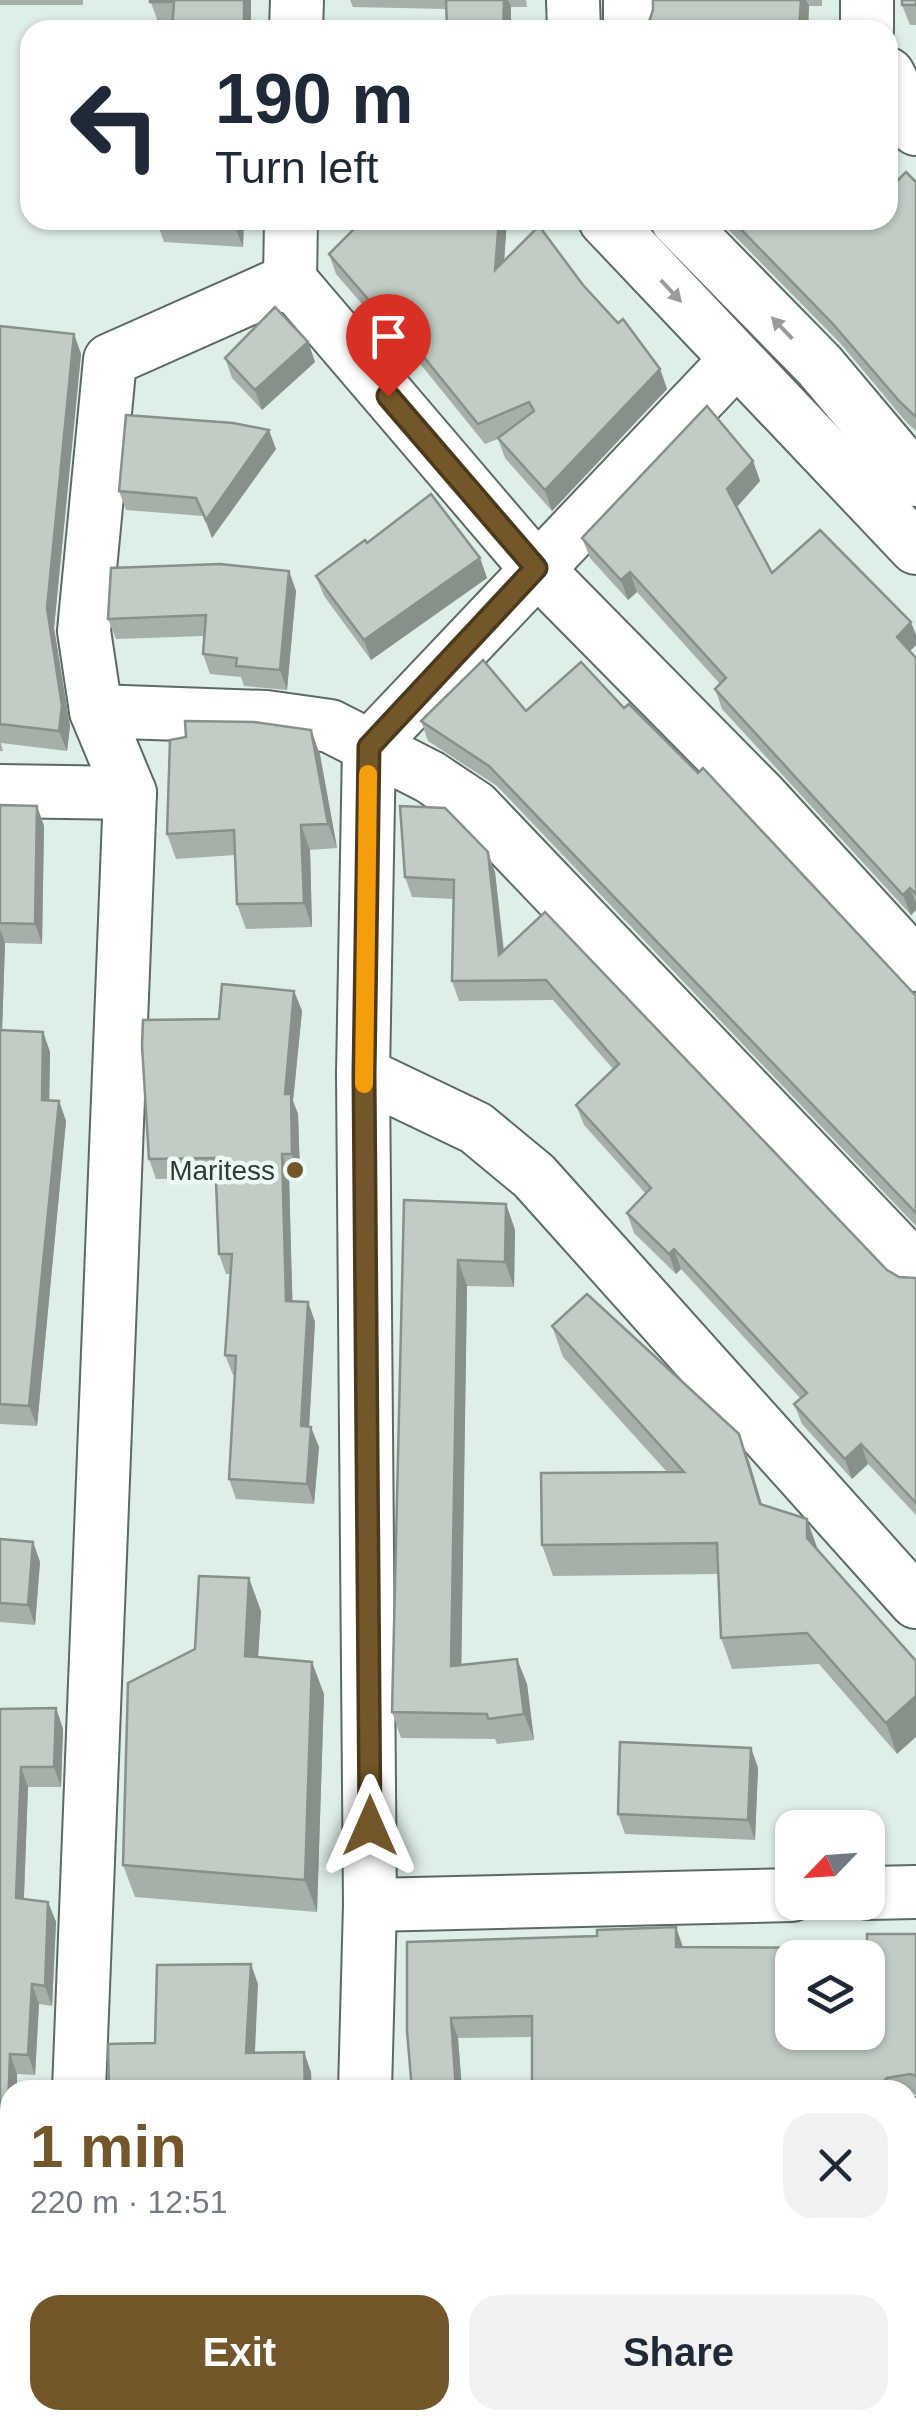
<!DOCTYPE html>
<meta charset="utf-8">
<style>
:root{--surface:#fff;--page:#f2f2f3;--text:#1f2937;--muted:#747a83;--accent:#73572a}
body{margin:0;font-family:Helvetica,sans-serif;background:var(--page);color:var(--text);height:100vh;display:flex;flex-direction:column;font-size:38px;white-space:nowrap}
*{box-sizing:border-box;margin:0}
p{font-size:32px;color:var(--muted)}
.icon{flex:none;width:55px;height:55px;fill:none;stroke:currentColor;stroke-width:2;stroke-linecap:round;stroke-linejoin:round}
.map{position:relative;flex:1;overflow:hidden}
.panel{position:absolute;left:0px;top:2080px;width:918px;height:350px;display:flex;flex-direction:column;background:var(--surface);border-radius:30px 30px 0 0;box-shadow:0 2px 8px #0004}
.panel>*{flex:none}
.guide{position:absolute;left:20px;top:20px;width:878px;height:210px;border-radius:30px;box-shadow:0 2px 8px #0004;background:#fff;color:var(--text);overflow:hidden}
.needle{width:65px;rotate:245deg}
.controls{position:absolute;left:775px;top:1810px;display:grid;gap:20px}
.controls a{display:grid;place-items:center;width:110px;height:110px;border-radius:20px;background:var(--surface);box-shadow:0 2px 8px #0004;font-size:50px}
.pin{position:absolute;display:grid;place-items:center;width:85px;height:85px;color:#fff;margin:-102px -42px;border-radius:50% 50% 50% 0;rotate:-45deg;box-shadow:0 0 10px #0007}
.pin .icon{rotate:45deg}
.me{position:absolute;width:110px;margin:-55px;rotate:0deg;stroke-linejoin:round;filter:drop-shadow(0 0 8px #0008)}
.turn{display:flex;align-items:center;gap:35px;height:210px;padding:0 30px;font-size:45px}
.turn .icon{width:130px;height:130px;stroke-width:2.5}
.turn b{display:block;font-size:70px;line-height:85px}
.round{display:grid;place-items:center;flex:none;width:105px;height:105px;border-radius:30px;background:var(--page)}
.head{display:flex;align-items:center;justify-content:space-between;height:170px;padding:0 30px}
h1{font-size:60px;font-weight:700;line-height:75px;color:var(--accent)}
.primary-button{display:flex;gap:20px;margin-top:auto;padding:20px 30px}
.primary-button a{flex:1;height:115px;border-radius:30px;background:var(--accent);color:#fff;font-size:40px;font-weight:700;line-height:115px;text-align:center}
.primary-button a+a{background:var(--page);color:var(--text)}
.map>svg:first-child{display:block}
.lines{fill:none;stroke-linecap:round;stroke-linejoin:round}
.street-casing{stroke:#5c6a66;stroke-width:56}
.street{stroke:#fff;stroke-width:52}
.wall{fill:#a6b0a9}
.shaded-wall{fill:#879089}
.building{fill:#c1cdc4;stroke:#879089;stroke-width:2.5;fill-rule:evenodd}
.oneway{fill:#999c9b}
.route-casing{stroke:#4b391b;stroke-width:25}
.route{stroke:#73572a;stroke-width:18}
.slow{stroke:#f59e0b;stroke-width:18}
.poi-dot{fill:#73572a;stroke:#ebfbf6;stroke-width:4}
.labels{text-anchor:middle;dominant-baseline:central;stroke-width:9;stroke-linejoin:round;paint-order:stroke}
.poi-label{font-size:28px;fill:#333937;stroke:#ebfbf6;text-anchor:end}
</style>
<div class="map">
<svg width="916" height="2430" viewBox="0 0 916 2430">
<rect width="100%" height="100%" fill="#deeee9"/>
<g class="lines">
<defs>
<g id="street">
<path d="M573,0L574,30"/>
<path d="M630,0V30"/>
<path d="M296,30L297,0"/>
<path d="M867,30V0"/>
<path d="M888,74L916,129"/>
<path d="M291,220L290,280L536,568L761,796L916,965"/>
<path d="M605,220L916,548"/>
<path d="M677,220L819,365L916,480"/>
<path d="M96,711L84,631L110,360L290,280"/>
<path d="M0,791L130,793"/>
<path d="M363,1074L476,1128L534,1176L916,1602"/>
<path d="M868,1893L916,1892"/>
<path d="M370,1905L792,1895"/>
<path d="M79,2090L130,793L96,711L266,717L330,726L430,777L475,807L916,1269"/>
<path d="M365,2090L370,1905L363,1074L369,747L736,360"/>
<path d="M908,2124H916"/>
<path d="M0,2254L10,2249"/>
<path d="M908,2366H916"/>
<path d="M92,2430V2420"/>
<path d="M354,2430L355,2420"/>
</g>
</defs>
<use href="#street" class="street-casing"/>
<use href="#street" class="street"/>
</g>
<g class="wall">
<rect x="0" y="0" width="83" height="5"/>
<path d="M150,0H251V30L158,22Z"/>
<path d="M350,0H526L527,7H511V30H447L446,9L353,7Z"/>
<path d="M653,0H822V6H809L808,30H643L648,25L653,10Z"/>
<path d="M916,0V25H910L902,5Z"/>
<path d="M916,182V431L907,423L841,344L719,220H888Z"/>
<path d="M244,220L243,247L164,242L157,222Z"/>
<path d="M353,220H507L504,260L583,285L660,369L667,389L552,511L505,458L498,439L485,444L392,329L387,333L336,274L329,254L353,230Z"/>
<path d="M0,326L74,334L81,354L54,628L70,726L67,751L1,743L3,751H0Z"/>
<path d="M308,342L315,362L262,410L232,378L225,358Z"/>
<path d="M276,449L212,538L203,516L126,510L119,491Z"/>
<path d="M753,461L760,481L737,507L772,573L916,635V645L910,651L916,658V910L911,915L722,709L715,689L720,684L637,592L628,600L590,558L582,538Z"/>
<path d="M480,558L487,578L371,660L324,596L316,576Z"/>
<path d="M289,571L296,591L287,690L244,686L241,677L210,674L203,654L204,636L116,639L108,619Z"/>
<path d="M624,708L916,996V1226L497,786L428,741L421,721L526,711Z"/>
<path d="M311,730L320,755L337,848L310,850L312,927L246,929L237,904L235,855L176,859L167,834Z"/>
<path d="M0,805L37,806L44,826L42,944L5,943L2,1030L43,1032L50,1052L49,1100L59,1101L66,1121L37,1426L0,1424Z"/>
<path d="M495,872L504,950L545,912L887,1270L899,1277L916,1278V1515L868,1464L852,1479L802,1424L794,1404L801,1399L681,1269L676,1274L634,1233L627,1213L646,1194L584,1125L576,1105L614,1070L553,1000L459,1001L452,981L454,899L412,897L405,877Z"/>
<path d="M294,991L302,1011L293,1101L298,1114L300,1174H289L292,1301L308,1302L315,1322L309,1427L319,1447L314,1504L236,1499L229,1479L235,1375H233L225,1355L230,1274H226L219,1254L216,1178L156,1179L149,1159L219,1019Z"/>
<path d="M404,1200L506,1204L515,1230L514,1287L467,1286L461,1665L517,1659L527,1684L534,1740L497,1744L495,1739L401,1738L392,1712Z"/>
<path d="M552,1326L739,1434L762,1505L818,1550L916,1661L897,1754L819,1664L732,1669L721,1638L718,1574L553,1576L542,1545L667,1472L563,1357Z"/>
<path d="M0,1539L33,1542L40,1562L35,1625L0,1622Z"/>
<path d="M261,1611L258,1657L324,1694L317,1912L135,1897L123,1865L195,1649Z"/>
<path d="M56,1708L63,1729L61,1787H28L24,1899L48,1902L56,1922L52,2006L39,2004L35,2075L17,2074V2090H10V2156H0V1709Z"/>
<path d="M751,1748L758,1768L755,1840L625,1834L618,1814Z"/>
<path d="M916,1934V2094L908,2096V2090H532V2037L458,2038L462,2090H412L407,2031L683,1947L867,1948Z"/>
<path d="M916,2131V2306H908V2132Z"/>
<path d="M124,2420H309L308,2430H125Z"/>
</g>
<g class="shaded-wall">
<path d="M244,0H251V30H246L244,24Z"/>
<path d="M504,0H508L511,7V30H503Z"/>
<path d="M801,0H806L809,6L808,30H799Z"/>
<path d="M236,220H244L243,247L235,227Z"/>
<path d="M499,220H507L502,290L495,270Z"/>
<path d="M385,309L392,329L387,333L380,313Z"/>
<path d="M74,334L81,354L54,628L70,726L67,751L59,731L47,608Z"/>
<path d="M308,342L315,362L262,410L255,390Z"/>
<path d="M660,369L667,389L552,511L545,490Z"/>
<path d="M269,430L276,449L212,538L206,520Z"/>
<path d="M753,461L760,481L734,510L727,489Z"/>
<path d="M480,558L487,578L371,660L364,640Z"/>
<path d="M289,571L296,591L287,690L280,670Z"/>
<path d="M630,572L637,592L628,600L621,580Z"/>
<path d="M911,622L916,635V645L904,657L897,637Z"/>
<path d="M311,730L320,755L337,848L328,824Z"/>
<path d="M37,806L44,826L42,944L35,924Z"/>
<path d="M301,825L310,850L312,927L304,903Z"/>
<path d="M488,852L495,872L506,975L499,955Z"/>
<path d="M910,888L916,903V910L911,915L903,895Z"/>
<path d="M0,929L5,943L2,1033L0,1026Z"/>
<path d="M294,991L302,1011L293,1101L298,1114L300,1174L292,1154L285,1094Z"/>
<path d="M43,1032L50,1052L49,1120L42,1100Z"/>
<path d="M59,1101L66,1121L37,1426L29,1406Z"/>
<path d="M282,1154L289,1174L293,1321L286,1301Z"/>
<path d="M506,1204L515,1230L514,1287L505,1262Z"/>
<path d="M674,1249L681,1269L676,1274L669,1254Z"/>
<path d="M458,1260L467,1286L461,1692L451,1666Z"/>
<path d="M308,1302L315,1322L308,1446L301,1426Z"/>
<path d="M311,1427L319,1447L314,1504L307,1484Z"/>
<path d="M739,1434L750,1464L771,1535L760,1504Z"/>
<path d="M861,1444L868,1464L852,1479L845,1459Z"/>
<path d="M807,1519L818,1550L807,1538Z"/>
<path d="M33,1542L40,1562L35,1625L28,1605Z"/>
<path d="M249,1578L261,1611L256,1688L245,1656Z"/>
<path d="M517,1659L527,1684L534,1740L524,1714Z"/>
<path d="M312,1662L324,1694L317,1912L305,1880Z"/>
<path d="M916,1696V1737L897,1754L886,1723Z"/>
<path d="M56,1708L63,1729L61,1787L54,1767Z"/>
<path d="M751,1748L758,1768L755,1840L748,1820Z"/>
<path d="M21,1767L28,1787L23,1918L16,1898Z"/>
<path d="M48,1902L56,1922L52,2006L45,1986Z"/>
<path d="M676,1927L683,1947H676Z"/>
<path d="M251,1964L258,1984L254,2073L246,2053Z"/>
<path d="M32,1984L39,2004L35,2075L28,2055Z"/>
<path d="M451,2018L458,2038L462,2090H456Z"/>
<path d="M304,2052L311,2072L312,2090H305Z"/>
<path d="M10,2054L17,2074V2090H10V2146L7,2137Z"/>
<path d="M887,2078L891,2090H875V2088Z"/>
<path d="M301,2420H309L308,2430H305Z"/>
</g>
<g class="building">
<path d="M150,0H244V24L248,25L247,30H172L174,2H150Z"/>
<path d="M446,0H504L503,30H447Z"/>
<path d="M653,0H801L799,30H643L648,25L653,10Z"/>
<rect x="902" y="0" width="14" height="5"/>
<path d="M906,172L916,182V417L900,402L833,324L732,220H888V190Z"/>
<path d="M157,220H236L235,227L157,222Z"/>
<path d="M353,220H499L495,270L539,226L583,285L618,323L623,319L660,369L545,490L498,438L534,411L529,402L478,424L385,309L380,313L329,254L353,230Z"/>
<path d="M275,307L308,342L255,390L225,358Z"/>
<path d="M0,326L74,334L47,608L62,706L59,731L0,724Z"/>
<path d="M707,406L753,461L727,489L772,573L820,530L911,622L897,637L916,658V894L910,888L903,895L715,689L726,678L630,572L621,580L582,538Z"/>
<path d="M126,415L233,423L269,430L206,520L196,498L119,491Z"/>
<path d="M431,494L480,558L364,640L316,576L365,540L367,543Z"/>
<path d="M220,564L289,571L280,670L236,666L237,658L203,654L206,615L108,619L111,568Z"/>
<path d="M483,660L526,711L581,662L624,708L629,704L698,773L703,768L916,996V1213L489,766L421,721Z"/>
<path d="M185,721L254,722L311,730L328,824L301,825L304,903L237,904L234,830L167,834L170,740L186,737Z"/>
<path d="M0,805L37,806L35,924L0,923Z"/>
<path d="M400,806L445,808L488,852L499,955L545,912L887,1270L899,1277L916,1278V1503L861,1444L845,1459L794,1404L807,1393L674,1249L669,1254L627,1213L651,1188L576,1105L619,1064L546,980L452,981L454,880L405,877Z"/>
<path d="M222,984L294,991L285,1094H291L292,1154H282L286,1301L308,1302L301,1426L311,1427L307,1484L229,1479L236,1356L225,1355L232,1254H219L215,1158L149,1159L142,1046L143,1020L219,1019Z"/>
<path d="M0,1030L43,1032L42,1100L59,1101L29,1406L0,1404Z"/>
<path d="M404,1200L506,1204L505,1262L458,1260L451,1666L517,1659L524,1714L488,1719L487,1714L392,1712Z"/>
<path d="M587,1294L739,1434L760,1504L807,1519V1538L916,1661V1696L886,1723L807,1633L721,1638L717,1543L542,1545L541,1473L684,1472L552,1326Z"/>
<path d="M0,1539L33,1542L28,1605L0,1603Z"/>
<path d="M199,1576L249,1578L245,1656L312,1662L305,1880L123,1865L128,1683L195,1649Z"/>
<path d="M56,1708L54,1767H21L16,1898L48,1902L45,1986L32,1984L28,2055L10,2054L7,2137L0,2136V1709Z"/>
<path d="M620,1742L751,1748L748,1820L618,1814Z"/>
<path d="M676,1927V1947L867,1948V1934H916V2076L910,2074L887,2078L875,2090H532V2016L451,2018L456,2090H412L407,2031V1942L597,1936V1930ZM792,1958H868V2032H792Z"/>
<path d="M251,1964L246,2053L304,2052L305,2090H109L108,2044L155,2043L157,1965Z"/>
<path d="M916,2131V2285L908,2286V2132Z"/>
<path d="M915,2385L916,2430H393L394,2420H908V2396H913Z"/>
<path d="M124,2420H297V2430H125Z"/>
</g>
<defs><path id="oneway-solid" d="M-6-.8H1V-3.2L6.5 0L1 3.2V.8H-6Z" transform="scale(2.5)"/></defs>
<g class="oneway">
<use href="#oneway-solid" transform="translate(671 291) rotate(47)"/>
<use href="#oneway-solid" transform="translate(782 328) rotate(-134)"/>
</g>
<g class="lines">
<defs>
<path id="route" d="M370,1826L364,1074L369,747L536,568L388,396"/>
</defs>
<use href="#route" class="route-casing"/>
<use href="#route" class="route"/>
<path class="slow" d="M364,1084L368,774"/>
</g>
<circle class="poi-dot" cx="295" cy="1170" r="10"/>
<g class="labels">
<g class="poi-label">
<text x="275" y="1170">Maritess</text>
</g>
</g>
</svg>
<div class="controls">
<a><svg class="needle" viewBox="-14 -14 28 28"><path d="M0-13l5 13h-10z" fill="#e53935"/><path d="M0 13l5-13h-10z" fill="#747a83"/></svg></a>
<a><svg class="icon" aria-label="layers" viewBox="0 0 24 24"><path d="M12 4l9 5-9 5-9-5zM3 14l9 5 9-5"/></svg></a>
</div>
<div class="pin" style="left:388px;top:396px;background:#d93025"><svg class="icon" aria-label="arrive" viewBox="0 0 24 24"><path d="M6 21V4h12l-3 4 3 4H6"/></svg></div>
<svg class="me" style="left:370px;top:1826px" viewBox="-20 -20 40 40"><path d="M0-17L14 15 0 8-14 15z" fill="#73572a" stroke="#fff" stroke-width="4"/></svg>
<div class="guide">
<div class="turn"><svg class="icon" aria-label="left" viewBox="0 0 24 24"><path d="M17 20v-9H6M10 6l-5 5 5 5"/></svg><div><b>190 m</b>Turn left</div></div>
</div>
<section class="panel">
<div class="head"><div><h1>1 min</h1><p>220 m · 12:51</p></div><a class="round"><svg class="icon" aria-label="close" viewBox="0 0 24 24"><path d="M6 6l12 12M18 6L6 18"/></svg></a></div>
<div class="primary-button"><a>Exit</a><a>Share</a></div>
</section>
</div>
